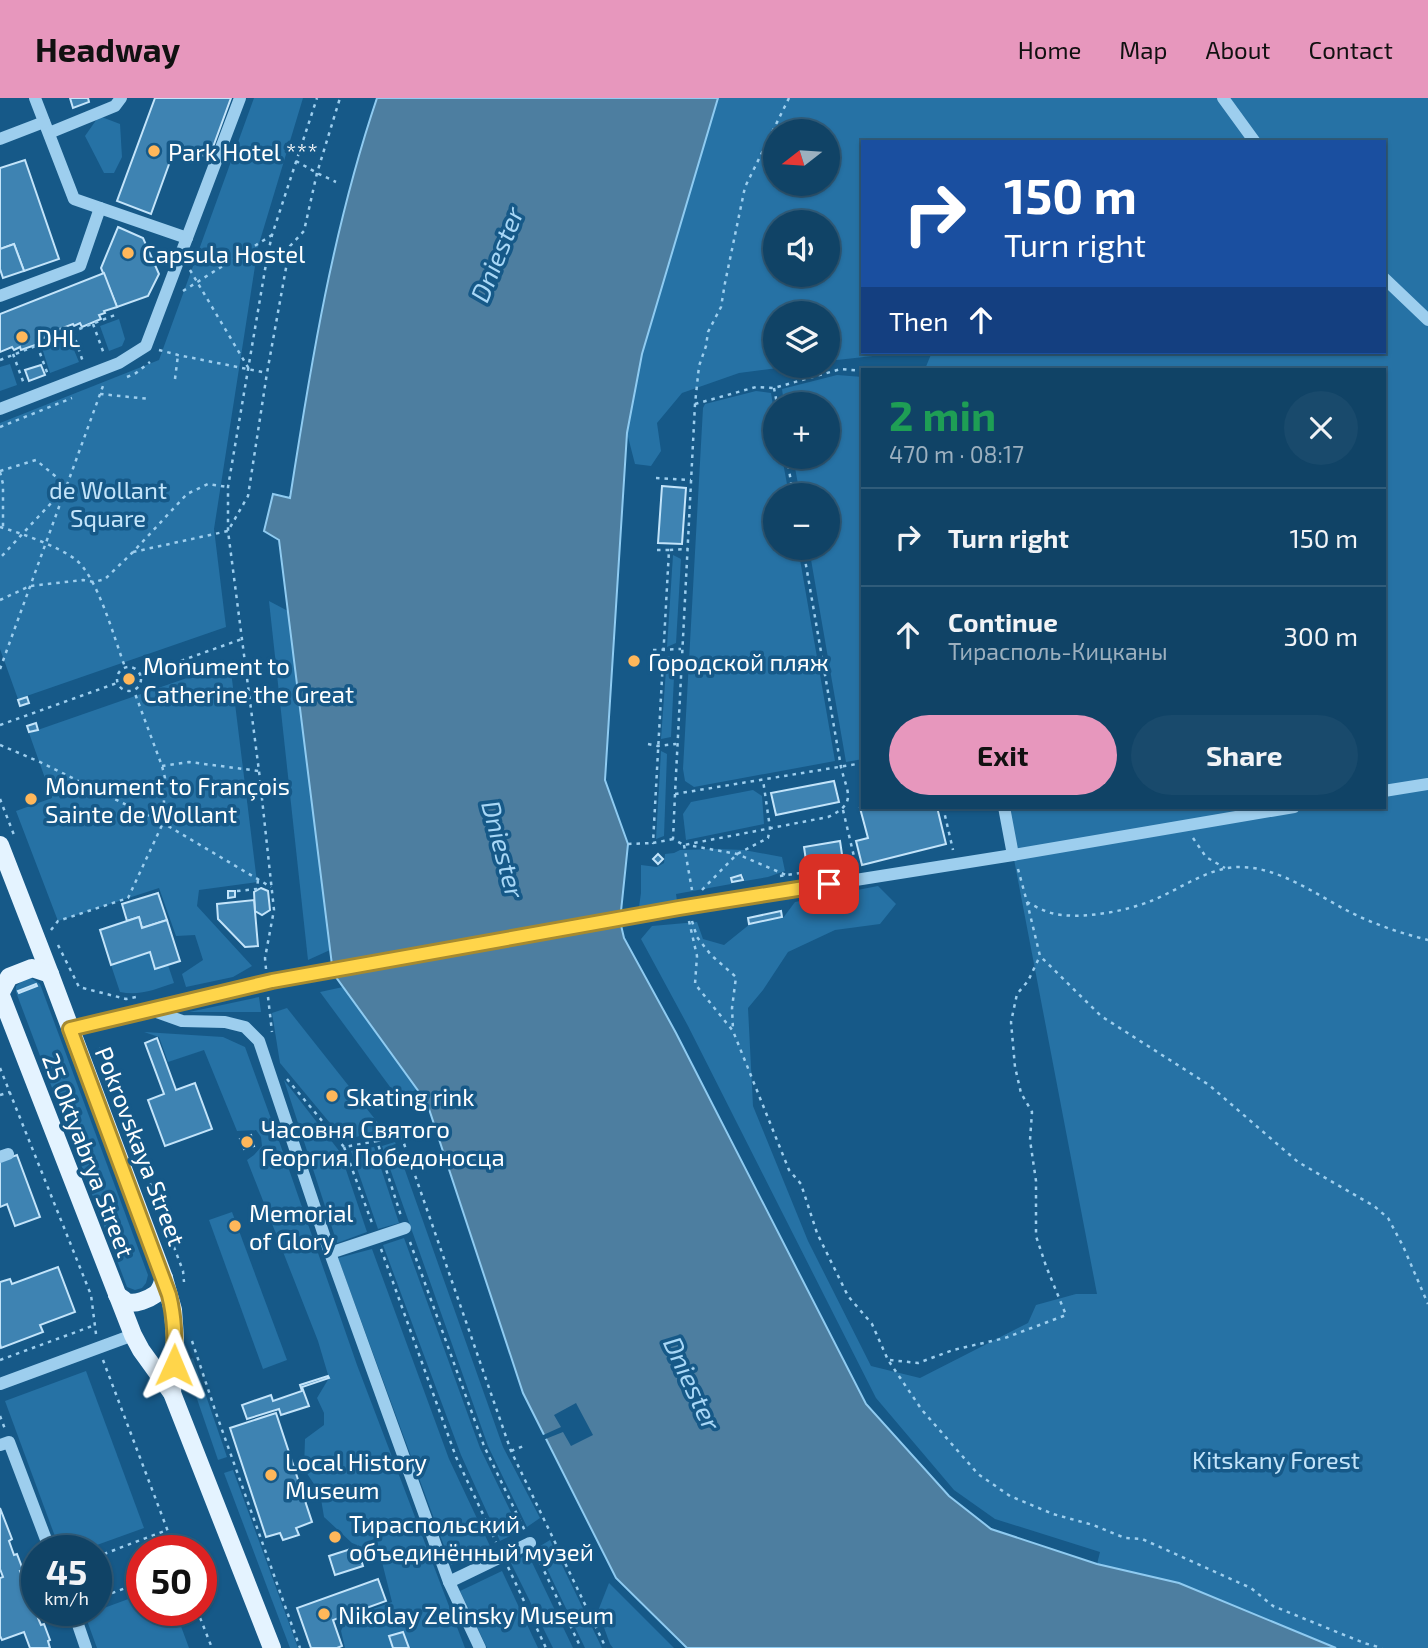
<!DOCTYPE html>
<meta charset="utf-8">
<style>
:root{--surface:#104366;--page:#194a6c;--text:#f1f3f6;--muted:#9cb0bf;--line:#305c7a;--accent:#e797bd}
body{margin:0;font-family:"Exo 2",sans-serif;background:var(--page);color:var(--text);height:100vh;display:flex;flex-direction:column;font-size:26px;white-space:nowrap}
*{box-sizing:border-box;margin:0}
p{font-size:23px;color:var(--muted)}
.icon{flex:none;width:38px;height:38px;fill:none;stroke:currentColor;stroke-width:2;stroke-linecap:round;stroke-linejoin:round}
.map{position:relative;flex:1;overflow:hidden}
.panel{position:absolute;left:861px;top:270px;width:525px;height:441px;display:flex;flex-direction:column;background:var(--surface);border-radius:0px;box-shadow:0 2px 5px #0004,0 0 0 2px var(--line)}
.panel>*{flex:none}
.hud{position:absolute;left:861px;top:42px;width:525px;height:214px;border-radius:0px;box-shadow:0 2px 5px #0004,0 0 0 2px var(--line);background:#1a4fa0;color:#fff;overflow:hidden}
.needle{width:46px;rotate:253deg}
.buttons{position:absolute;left:763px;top:21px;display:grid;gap:14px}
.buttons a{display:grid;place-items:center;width:77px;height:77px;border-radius:50%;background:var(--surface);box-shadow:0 2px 5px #0004,0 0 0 2px var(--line);font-size:35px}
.speed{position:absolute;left:21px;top:1437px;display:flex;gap:14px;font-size:35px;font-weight:700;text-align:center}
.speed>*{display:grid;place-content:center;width:91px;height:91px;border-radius:50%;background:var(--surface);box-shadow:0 2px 5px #0004,0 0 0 2px var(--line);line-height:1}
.speed small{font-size:18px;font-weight:400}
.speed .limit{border:10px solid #d22;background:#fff;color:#111}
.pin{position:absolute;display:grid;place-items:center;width:60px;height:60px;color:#fff;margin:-30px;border-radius:14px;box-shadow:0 4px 10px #0006}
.me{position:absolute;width:77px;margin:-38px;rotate:1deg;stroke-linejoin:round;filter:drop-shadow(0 0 5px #0008)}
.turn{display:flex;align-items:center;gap:24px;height:147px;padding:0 28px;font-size:32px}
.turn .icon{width:91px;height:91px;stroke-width:2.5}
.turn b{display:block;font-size:49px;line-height:60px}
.then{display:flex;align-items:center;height:66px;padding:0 28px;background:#0003;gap:14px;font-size:26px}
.round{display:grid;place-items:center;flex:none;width:74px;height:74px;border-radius:37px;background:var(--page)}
.summary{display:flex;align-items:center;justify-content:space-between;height:119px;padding:0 28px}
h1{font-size:42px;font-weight:700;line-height:52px;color:#1e9e55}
.button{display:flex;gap:14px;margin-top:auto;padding:14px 28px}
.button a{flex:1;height:80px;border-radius:42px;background:var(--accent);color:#111;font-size:28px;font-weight:700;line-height:80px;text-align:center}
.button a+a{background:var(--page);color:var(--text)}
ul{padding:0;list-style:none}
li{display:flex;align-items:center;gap:21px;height:98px;padding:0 28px;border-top:2px solid var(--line)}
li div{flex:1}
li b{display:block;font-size:26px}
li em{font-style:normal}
header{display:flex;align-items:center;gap:42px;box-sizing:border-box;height:98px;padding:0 35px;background:var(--accent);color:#111}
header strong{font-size:33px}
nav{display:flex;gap:38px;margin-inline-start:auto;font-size:24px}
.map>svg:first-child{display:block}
.green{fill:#2672a5;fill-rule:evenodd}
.water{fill:#4d7ea0;stroke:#8fcbf1;stroke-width:2}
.pier{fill:#165988}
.building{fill:#3e83b2;stroke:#c3e4fa;stroke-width:2}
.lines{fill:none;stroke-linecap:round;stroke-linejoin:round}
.path{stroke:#9dceee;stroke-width:2.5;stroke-dasharray:3.5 5;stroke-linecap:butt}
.minor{stroke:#9dceee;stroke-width:12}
.major{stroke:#e4f3ff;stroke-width:18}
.route-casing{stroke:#a68a30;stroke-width:18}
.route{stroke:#ffd54a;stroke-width:12}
.poi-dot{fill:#ffb75a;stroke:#165988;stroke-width:2.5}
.labels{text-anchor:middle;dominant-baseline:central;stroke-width:7;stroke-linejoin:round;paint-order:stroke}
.poi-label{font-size:24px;fill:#fff;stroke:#165988;text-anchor:start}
.park-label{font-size:24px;fill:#c3e4fa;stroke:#165988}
.street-label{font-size:24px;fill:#fff;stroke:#165988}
.water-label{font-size:26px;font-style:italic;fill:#a8d7f6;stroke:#165988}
</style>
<header>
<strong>Headway</strong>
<nav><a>Home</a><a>Map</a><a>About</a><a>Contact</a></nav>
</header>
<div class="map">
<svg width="1428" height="1550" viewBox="0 0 1428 1550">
<rect width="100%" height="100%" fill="#165988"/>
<g class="green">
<path d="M254,0H303L258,149L214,431L226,529L18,601L0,551V325L159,262Z"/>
<path d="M718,0H1428V1550H1336L1179,1485L1097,1466L1100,1454L995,1421L954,1392L876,1300L688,928L641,841L652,828L697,824L703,841L724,847L750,826L783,820L795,804L878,788L896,806L880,826L835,832L788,854L763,892L748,910L753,1008L808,1143L871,1268L920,1280L1028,1225L1036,1207L1076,1196H1097L1004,709H1384V271H925L932,254H1384V44H863V254H909L828,263V215H775V268H794L739,275L682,295L657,325L661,353L651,368L635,366L627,335L642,256ZM775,33H828V86H775ZM775,124H828V177H775Z"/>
<path d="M99,18L120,26L122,59L114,75H104L85,38Z"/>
<path d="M119,221L125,241L122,248L109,253L100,228Z"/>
<path d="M69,240L79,264L50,275L42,250Z"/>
<path d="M10,266L17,287L0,293V269Z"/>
<path d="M837,277L863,279V661L846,664L809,450H828V397H800L793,359H828V306H784L782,291Z"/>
<path d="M756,293L771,295L775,320V359H782L789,397H775V450H798L835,663L694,689L685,683L683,671L703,310L705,306Z"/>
<path d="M673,457L681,461L676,545L667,549Z"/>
<path d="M269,503L288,513L330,852L308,862Z"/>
<path d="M667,558L675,559L671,639L661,641Z"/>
<path d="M230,565L257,784L199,792L197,808L252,868L233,879L186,889L182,876L203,862L195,837L176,838L159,790L58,823L16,713L52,700L29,635Z"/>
<path d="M661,653L667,656L664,738L656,741Z"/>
<path d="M753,692L762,698L764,726L686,742L683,716L691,704Z"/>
<path d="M716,751L744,752L782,759L785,773L768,779L745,783L742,776L730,779L731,786L676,796L677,803L639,809L641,795V767L657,769L664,765L665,756L674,755L680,752Z"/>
<path d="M150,854L155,871L168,867L174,885C156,891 140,898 120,894L111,867Z"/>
<path d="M31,880L40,886L148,1177L146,1185L142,1190L135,1192L127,1189L16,894V888L22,883Z"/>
<path d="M343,889L417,991L399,1001L320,894Z"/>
<path d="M259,899L261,914H189Z"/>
<path d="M287,910L382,1030L345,1043L280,965L272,915Z"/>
<path d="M144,934L223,939L245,949L278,1040L357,1267L465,1550H345L341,1533L346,1521L392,1504L380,1456L352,1445L324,1419L320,1395L304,1371L305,1341L324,1327V1315L317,1300L329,1280L318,1243L247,1062L254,1057L262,1048L261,1039L256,1032L237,1033L204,952L168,964L159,939Z"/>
<path d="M284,982L340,1054L367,1134L337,1145Z"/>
<path d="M395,1044L503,1349L540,1420L527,1429L488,1348L382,1048Z"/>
<path d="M374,1049L399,1125L378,1131L351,1053Z"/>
<path d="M232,1114L287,1262L263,1271L209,1122Z"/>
<path d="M404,1140L480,1350L520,1433L500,1443L461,1357L383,1147Z"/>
<path d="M372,1151L449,1361L490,1448L451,1467L338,1160Z"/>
<path d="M193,1260L227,1359L218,1362L184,1263Z"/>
<path d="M86,1273L144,1430L83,1452H60L5,1303Z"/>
<path d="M233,1372L298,1550H290L224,1375Z"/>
<path d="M550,1442L602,1550H585L537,1450Z"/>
<path d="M528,1456L573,1550H553L511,1465Z"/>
<path d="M502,1473L538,1550H487L460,1493Z"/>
<path d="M609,1485L674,1550H613L610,1546L598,1513Z"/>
<path d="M142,1496V1512H175L189,1550H97L85,1517Z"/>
</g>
<path class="water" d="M377,0H718L642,256L627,335L605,682L628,746L620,823L624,840L676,935L866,1306L949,1398L991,1431L1097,1466L1179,1485L1336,1550H687L616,1480L523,1295L427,1005L333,875L279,442L264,433L273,396L290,400C311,265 333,130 377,0Z"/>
<path class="pier" d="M576,1305L593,1337L571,1348L563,1334L543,1342L541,1338L561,1329L554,1317Z"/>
<g class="building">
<path d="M70,0H88L89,4L73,10Z"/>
<path d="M155,0H231L209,60L176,47L151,116L117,103Z"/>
<path d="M25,62L59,161L24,173L14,146L0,151V70Z"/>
<path d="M118,129L143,140L159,176L148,198L117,209L101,170Z"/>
<path d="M14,146L24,173L3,180L0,171V151Z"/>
<path d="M104,175L117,209L104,213L105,215L99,217L101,221L82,229L80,225L74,228L73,226L47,236L48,238L39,242L41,245L21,252L20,249L14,252L12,249L0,254V216Z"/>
<path d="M41,267L45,277L29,283L25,272Z"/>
<path d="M662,388L686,390L682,446L658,445Z"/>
<path d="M131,576L133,583L126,585L124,578Z"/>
<path d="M27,599L29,605L20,608L18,602Z"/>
<path d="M36,625L38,632L29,634L27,628Z"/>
<path d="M834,683L839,704L776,717L771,695Z"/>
<path d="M866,709H937L946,746L862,767L856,743L868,740L860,710Z"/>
<path d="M840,743L844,770L808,776L804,749Z"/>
<path d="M658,756L663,761L658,766L653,761Z"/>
<path d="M741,777L743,782L732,784L731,780Z"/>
<path d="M261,790L268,793L270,812L262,817L255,813L254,794Z"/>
<path d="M228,793H235V799L228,800Z"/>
<path d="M158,795L167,822L142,830L139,819L127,823L122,806Z"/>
<path d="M254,802L258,848L245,849L218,821L217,806Z"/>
<path d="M781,813L782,819L749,826L748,820Z"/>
<path d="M139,819L142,830L167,822L180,863L155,871L150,854L111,867L100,832Z"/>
<path d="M36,886L37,888L19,895L18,893Z"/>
<path d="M157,940L176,992L195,985L212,1031L165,1048L148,1002L164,996L145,945Z"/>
<path d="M251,1037L254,1048L244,1051L240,1041Z"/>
<path d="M17,1057L40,1119L15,1128L7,1106L0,1109V1063Z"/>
<path d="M58,1169L75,1214L40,1227L43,1234L1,1250L0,1246V1184L10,1181L12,1186Z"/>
<path d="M328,1278L329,1280L302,1289L309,1308L281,1317L279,1311L247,1321L242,1307L271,1297L273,1303L302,1293L300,1287Z"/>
<path d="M276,1315L312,1424L296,1430L299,1437L283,1442L280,1435L266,1439L230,1330Z"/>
<path d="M0,1410L12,1441L9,1443L14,1457L17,1456L23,1472L20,1473L23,1480L26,1479L37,1507V1512H39L41,1519L38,1520L41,1527L44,1526L50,1542L48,1543L50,1550H30L24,1534L2,1542L0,1538V1480L3,1479L0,1471Z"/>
<path d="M357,1449L363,1468L335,1477L329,1458Z"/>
<path d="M378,1481L386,1503L333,1522L342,1548L337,1550H311L297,1510Z"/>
<path d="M403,1534L409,1550H393L389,1538Z"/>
</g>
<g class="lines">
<g class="path">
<path d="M789,0L745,89L725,185L721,209L708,234L706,248L699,268L695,306L675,696L863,665"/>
<path d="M296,63L317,75L336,84"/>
<path d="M267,160L287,163"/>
<path d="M190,172L249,271"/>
<path d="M183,193L272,137"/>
<path d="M93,226L104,256"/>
<path d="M73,234L83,264"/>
<path d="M37,247L48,277"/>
<path d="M159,252L178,257L267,275"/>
<path d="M13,256L24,286"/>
<path d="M0,262L115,217"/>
<path d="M127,279L136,275L150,264"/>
<path d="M175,281L178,257"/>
<path d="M774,290L777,306"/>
<path d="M100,296L150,301"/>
<path d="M695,306L756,289L774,290L841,271L863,273"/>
<path d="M0,329L72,300"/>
<path d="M787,359L793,397"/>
<path d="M0,373L36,362L67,388L0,460"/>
<path d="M0,374L3,386V430"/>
<path d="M656,380L691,382"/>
<path d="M0,429C21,435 57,448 75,461C98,479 114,540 125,569"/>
<path d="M657,452H669"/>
<path d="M133,454L228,433L248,398L267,275L290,148L304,133L317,75L340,0"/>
<path d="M0,502L30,488L83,482L94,484L105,481L133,454L187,396L208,386L227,389"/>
<path d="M653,552L681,551"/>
<circle cx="129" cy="581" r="12"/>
<path d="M0,571L103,288"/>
<path d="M141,577L242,541"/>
<path d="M0,627L117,585"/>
<path d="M648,646L658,648L676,646"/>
<path d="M0,647L40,664L163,725L271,789"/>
<path d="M162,668L189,664L259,673"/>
<path d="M675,696L673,741L684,747L828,719C858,705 847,695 841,669L803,450"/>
<path d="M0,701L14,737"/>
<path d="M943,709L953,752"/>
<path d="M843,712L856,767"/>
<path d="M1193,740L1206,759L1225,770"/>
<path d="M673,741L653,745L669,452L688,451"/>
<path d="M628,746L653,745"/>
<path d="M684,747L692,792"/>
<path d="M693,748L737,756L786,777"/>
<path d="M1018,771L1027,804C1038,810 1049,816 1062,817C1088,820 1126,813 1151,803C1179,792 1208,769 1240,769C1279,769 1315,796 1348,813C1373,826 1400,835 1428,842"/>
<path d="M780,778L801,775"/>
<path d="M702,792L737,756L768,740L770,730L763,682"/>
<path d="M237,793L257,791L258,782"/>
<path d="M1027,804L1040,858L1101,918L1209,987L1298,1064L1374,1108L1388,1120L1403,1148L1428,1206"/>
<path d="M689,823L697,858L695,886L733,933L789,1072L801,1086L817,1135L848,1198L872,1226L888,1262L922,1312L978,1376L1010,1398L1053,1416L1093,1427L1125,1440L1142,1441L1251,1490L1273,1508L1364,1545L1382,1550"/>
<path d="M692,823L697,839L711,857L736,879L732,910L733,931"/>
<path d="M51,832L58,823L128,800L163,725L165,680L162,668L134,593"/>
<path d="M58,847L79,889L126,901L136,899"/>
<path d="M266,871L265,860L274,812L259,673L228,433V389L267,160L272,137L317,0"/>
<path d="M268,899L272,934"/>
<path d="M99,950L183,1173L184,1184"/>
<path d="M0,970L91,1197L96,1236"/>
<path d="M287,981L344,1049L377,1043L401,1118"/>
<path d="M0,997L10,994"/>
<path d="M377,1043L401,1037L511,1353L606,1550"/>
<path d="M344,1049L372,1125"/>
<path d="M410,1144L484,1348L525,1433"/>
<path d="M381,1151L456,1359L496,1444"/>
<path d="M192,1243L216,1315L300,1550"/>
<path d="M0,1262L95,1227"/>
<path d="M103,1262L175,1452"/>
<path d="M890,1262L918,1265L953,1252L1005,1240L1066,1217L1046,1168L1036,1138V1083L1030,1042L1032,1014L1021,995L1015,969L1011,924L1017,896L1028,883L1040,858"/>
<path d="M0,1318L5,1331"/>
<path d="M511,1353L526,1347"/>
<path d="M537,1458L581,1550"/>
<path d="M96,1459L167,1432"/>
<path d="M508,1469L546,1550"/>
<path d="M96,1501L142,1484"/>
<path d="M197,1512L212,1550"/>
</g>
<g class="minor">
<path d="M35,0L74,101L187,140"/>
<path d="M1223,0L1255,44"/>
<path d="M49,35L115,8L121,0"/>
<path d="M0,41L44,24"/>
<path d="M1384,180L1428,222"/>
<path d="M0,198L80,168L100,110"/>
<path d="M0,311L119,265L146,248L240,0"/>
<path d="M1384,693L1428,686"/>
<path d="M1004,709L1013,757"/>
<path d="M151,912L182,923L225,924L245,929L259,943L330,1155L449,1484L480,1550"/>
<path d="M70,931L272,883L679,810L1013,757L1294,709"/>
<path d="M0,1059L8,1056"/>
<path d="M330,1155L405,1130"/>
<path d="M0,1286L133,1237"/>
<path d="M0,1347L9,1344L50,1452"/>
<path d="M449,1484L530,1445"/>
<path d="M73,1512L86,1550"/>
</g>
<g class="major">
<path d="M0,747L50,876L164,1180L173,1212L175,1240L172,1295"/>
<path d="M0,895L133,1237L141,1252L172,1295L272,1550"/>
<path d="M0,896L9,879L32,870L50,876"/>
<path d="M117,1197C119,1198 125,1203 127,1204C135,1207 149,1201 156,1196C161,1192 162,1186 164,1180"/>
</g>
</g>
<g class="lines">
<defs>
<path id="route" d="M174,1267C175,1243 175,1221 169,1197L70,931L272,883L679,810L829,786"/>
</defs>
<use href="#route" class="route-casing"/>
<use href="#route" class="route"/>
</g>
<g class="poi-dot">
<circle cx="154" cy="53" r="7"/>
<circle cx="128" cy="155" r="7"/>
<circle cx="22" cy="239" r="7"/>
<circle cx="634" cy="563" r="7"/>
<circle cx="129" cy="581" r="7"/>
<circle cx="31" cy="701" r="7"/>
<circle cx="332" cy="998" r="7"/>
<circle cx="247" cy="1044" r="7"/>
<circle cx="235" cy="1128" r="7"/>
<circle cx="271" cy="1377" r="7"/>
<circle cx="335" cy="1439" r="7"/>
<circle cx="324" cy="1516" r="7"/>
</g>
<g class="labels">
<g class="poi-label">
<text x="168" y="53">Park Hotel ***</text>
<text x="142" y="155">Capsula Hostel</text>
<text x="36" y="239">DHL</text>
<text x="648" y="563">Городской пляж</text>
<text x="143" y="567">Monument to<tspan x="143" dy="28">Catherine the Great</tspan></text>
<text x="45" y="687">Monument to François<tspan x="45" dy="28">Sainte de Wollant</tspan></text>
<text x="346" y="998">Skating rink</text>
<text x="261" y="1030">Часовня Святого<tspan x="261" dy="28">Георгия Победоносца</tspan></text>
<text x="249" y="1114">Memorial<tspan x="249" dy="28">of Glory</tspan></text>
<text x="285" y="1363">Local History<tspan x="285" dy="28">Museum</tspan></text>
<text x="349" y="1425">Тираспольский<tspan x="349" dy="28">объединённый музей</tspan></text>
<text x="338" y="1516">Nikolay Zelinsky Museum</text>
</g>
<g class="park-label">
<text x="108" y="391">de Wollant<tspan x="108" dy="28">Square</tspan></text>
<text x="1276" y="1361">Kitskany Forest</text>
</g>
<g class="street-label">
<text transform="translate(141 1048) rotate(69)">Pokrovskaya Street</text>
<text transform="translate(89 1057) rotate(69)">25 Oktyabrya Street</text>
</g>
<g class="water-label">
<text transform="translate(496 156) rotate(-68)">Dniester</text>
<text transform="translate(504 751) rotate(75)">Dniester</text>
<text transform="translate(693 1285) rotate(65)">Dniester</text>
</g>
</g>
</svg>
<div class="buttons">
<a><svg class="needle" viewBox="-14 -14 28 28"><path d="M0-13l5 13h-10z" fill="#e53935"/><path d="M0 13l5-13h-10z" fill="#9cb0bf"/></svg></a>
<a><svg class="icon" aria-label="sound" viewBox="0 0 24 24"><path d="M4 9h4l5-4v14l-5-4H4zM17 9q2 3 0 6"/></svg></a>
<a><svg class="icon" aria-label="layers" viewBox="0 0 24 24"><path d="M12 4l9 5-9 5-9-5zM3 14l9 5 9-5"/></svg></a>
<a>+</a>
<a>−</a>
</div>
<div class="speed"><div>45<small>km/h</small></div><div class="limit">50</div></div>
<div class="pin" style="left:829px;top:786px;background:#d93025"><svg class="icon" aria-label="arrive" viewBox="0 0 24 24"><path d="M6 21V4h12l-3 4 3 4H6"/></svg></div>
<svg class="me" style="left:174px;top:1267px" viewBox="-20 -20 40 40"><path d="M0-17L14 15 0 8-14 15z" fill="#ffd54a" stroke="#fff" stroke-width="4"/></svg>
<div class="hud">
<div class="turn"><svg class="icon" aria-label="right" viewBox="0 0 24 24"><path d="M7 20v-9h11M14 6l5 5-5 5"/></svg><div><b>150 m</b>Turn right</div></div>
<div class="then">Then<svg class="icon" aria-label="ahead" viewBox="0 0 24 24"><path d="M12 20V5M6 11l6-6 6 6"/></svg></div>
</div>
<section class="panel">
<div class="summary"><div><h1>2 min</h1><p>470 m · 08:17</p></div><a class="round"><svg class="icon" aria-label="close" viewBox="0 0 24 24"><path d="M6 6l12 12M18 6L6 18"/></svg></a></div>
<ul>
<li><svg class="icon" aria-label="right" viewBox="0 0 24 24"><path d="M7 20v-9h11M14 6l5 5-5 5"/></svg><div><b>Turn right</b></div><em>150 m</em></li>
<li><svg class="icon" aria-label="ahead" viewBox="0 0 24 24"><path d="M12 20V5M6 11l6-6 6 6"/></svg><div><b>Continue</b><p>Тирасполь-Кицканы</p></div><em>300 m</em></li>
</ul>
<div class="button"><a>Exit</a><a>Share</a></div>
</section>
</div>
